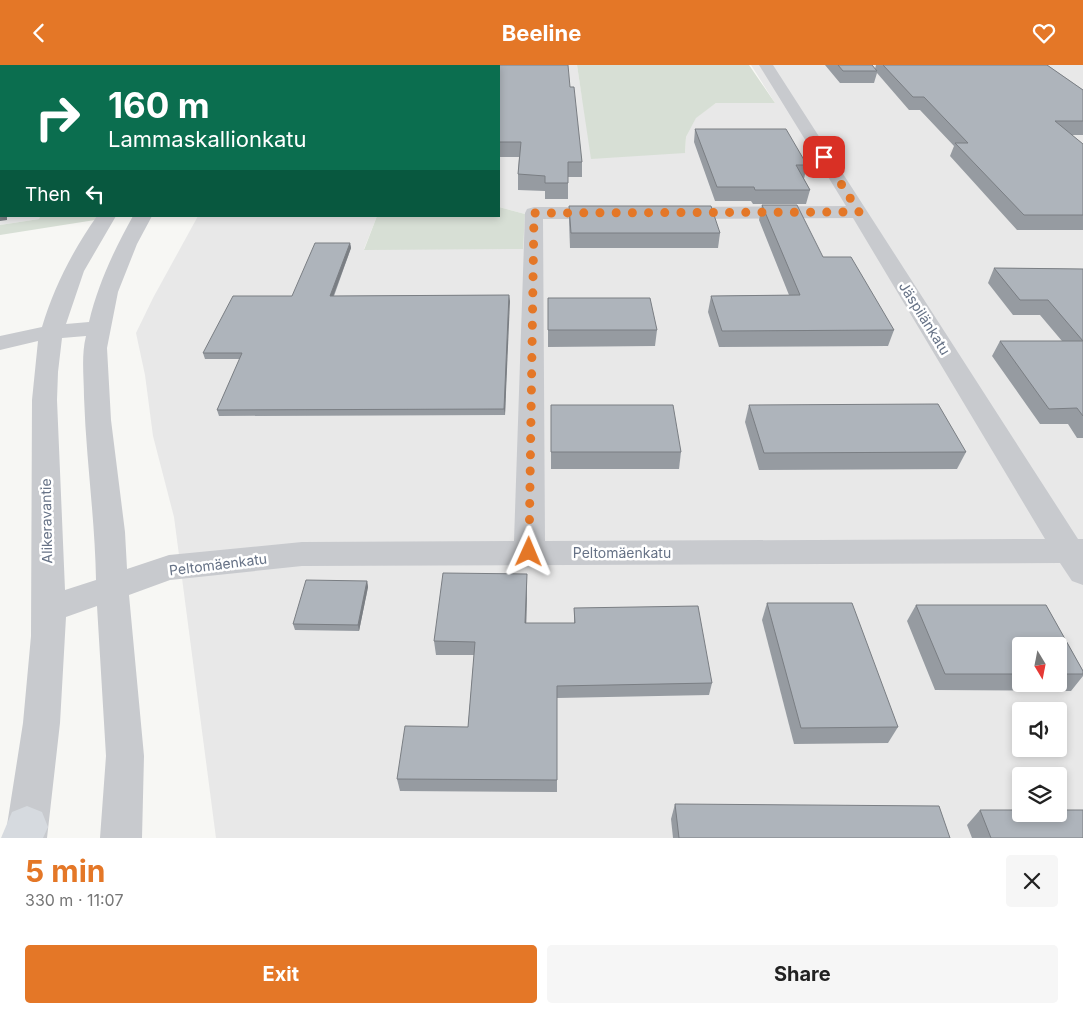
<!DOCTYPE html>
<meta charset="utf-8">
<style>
:root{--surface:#fff;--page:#f6f6f6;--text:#222;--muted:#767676;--accent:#e47727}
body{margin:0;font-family:Inter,sans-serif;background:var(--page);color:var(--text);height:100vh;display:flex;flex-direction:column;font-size:19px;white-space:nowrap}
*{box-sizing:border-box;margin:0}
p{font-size:16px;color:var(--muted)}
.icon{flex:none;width:28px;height:28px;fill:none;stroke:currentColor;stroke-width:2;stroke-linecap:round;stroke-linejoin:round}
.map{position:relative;height:773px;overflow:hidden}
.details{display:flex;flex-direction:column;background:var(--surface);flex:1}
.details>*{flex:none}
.top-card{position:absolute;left:0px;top:0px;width:500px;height:152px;box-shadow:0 2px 8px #0003;background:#0b6e4f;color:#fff;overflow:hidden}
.needle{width:32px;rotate:170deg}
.controls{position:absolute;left:1012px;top:572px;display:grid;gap:10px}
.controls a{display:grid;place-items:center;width:55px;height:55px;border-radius:5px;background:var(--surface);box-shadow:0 2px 8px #0003;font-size:25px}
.pin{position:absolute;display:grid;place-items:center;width:42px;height:42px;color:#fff;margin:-21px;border-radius:10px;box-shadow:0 2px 8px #0006}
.me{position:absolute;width:55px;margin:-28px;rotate:1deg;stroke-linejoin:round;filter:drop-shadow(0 0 4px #0008)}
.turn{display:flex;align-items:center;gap:18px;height:105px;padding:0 25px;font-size:22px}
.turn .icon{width:65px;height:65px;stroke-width:2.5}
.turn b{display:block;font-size:35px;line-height:42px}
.then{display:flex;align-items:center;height:48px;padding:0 25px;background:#0003;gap:10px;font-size:19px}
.round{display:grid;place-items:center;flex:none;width:52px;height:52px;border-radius:5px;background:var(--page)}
.headline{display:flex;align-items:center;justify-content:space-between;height:85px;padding:0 25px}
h1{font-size:30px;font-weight:700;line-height:38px;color:var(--accent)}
.action{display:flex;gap:10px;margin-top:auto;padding:10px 25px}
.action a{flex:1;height:58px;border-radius:5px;background:var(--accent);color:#fff;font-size:20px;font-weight:700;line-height:58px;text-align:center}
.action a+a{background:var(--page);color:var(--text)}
header{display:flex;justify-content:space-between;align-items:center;height:65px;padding:0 25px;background:var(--accent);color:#fff;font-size:22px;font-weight:700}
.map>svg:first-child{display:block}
.built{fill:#e8e8e8;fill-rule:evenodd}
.green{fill:#d7dfd5}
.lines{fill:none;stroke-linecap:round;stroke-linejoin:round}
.minor{fill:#c8cace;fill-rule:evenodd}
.major{fill:#d6dadf;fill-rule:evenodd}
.wall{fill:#969ba1;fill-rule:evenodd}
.shaded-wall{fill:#7a7e83}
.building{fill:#aeb4bb;stroke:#7a7e83}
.route{stroke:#e47727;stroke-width:9;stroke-dasharray:0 16.2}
.labels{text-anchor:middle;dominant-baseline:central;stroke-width:5;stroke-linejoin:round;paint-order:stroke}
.street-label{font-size:14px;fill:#667286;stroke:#fff}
</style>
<header><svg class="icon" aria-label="back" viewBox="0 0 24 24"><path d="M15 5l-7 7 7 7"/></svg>Beeline<svg class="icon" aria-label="heart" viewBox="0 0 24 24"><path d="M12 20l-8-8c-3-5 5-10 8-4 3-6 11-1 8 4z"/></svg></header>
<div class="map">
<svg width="1083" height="773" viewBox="0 0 1083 773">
<rect width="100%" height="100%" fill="#f7f7f4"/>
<g class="built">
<path d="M343,0H577L582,32L685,88L686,72L696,52L716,38H775L751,0H1083V773H216L174,452L153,371L145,310L136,268L153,233L198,151H377L364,184L525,149L499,142V1H341ZM1021,581H1059V619H1021ZM1021,646H1059V684H1021ZM1021,711H1059V749H1021Z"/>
<path d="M1,19V151H40L39,154L0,160Z"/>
</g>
<g class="green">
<path d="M577,0H749L775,38H716L696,53L686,72L685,88L591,94Z"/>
<path d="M499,142L525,149L523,184L364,185L377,151H499Z"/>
<path d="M40,151H99L95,155L0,170V160L39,154Z"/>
</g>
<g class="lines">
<path class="minor" d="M759,0H773L1078,474H1083V520L1072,516L1060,498L302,501L170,515L129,530L144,691L142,773H100L106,691L97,541L66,552L60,658L47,773H5L23,658L31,571L32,335L38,276L0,285V271L42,262C54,222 73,185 97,151H116L84,206L66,259L89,257C98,219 114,185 133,151H152L137,179L118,227L107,283L111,355L125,467L127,504L169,490L302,477L514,476L525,148L527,144L534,142H606L613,144L615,148L613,152L606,154H543L545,476L1045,474L853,153L677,154L670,152L668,148L670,144L677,142L846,141ZM86,271C81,291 84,312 84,332C86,393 95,454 96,515L65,525L57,335L58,307L62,273Z"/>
<path class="major" d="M27,741L42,747L48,762L43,773H1L12,747Z"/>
</g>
<g class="wall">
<path d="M825,0H872L875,4L876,0H1047L1083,25V70H1072L1083,79V165H1017L950,91L954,81L920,45H909L877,8L874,18H840Z"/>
<path d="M499,1L570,22L582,97V112H568V134H545V126L518,125V109L519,92H499Z"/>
<path d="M695,64L807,100L804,114L810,125L806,139H753L751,136H715L694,77Z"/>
<path d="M762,140L823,192L894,265L888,281L719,282L708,247L711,231L789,230L759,155Z"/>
<path d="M569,141L720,168L718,183H570L569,156Z"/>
<path d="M350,178L351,183L334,231L509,230L505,350L219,351L217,345L240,294H205L203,288L292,231Z"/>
<path d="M994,203L1083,204V373H1077L1068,359H1040L992,291L1000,276H1062L1040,250H1013L988,218Z"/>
<path d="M548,233L657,265L655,281L548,282Z"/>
<path d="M551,340L681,387L679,404H551Z"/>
<path d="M749,340L966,387L957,404L759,405L745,357Z"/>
<path d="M367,516L368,522L359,566L295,565L293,559Z"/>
<path d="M527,523L526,558H574V543L712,618L709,630L557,633V727L400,726L397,714L468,662L474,590H436L434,576Z"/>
<path d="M767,538L898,662L888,678L794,679L762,555Z"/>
<path d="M916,540H1046L1083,606V611L1071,626L935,625L907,556ZM1021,581H1059V619H1021Z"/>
<path d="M675,739L950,773H673L671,754Z"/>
<path d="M980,745L1083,773H972L967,760Z"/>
</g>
<g class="shaded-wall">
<path d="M181,0H191L192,1H179Z"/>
<path d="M1,116V151H7V155L0,156V122Z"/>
<path d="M350,178L351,183L331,237L330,231Z"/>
<path d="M509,230L510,236L505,350L504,344Z"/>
<path d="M527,509V523L526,571L525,558Z"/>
<path d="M367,516L368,522L359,566L358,560Z"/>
</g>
<g class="building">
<path d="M47,0H181L179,1H45Z"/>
<path d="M481,0H568L570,22H574L582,97H568V118H545V111L518,109L521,77H499V1H480Z"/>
<path d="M838,0H872L877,6H843Z"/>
<path d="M883,0H1047L1083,25V56H1055L1083,79V150H1024L955,78H968L924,32H913Z"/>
<path d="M695,64H786L807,100H796L810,125H755L754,122H717Z"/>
<path d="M0,76H1V116L0,122Z"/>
<path d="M762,140H797L823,192H851L894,265L722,266L711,231L800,230Z"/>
<path d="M569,141H711L720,168H571Z"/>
<path d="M315,178H350L330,231L509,230L504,344L217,345L242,288H203L233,231H292Z"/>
<path d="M994,203L1083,204V276L1048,235H1020Z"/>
<path d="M548,233H650L657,265H548Z"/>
<path d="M1000,276H1083V351L1077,343L1049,344Z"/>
<path d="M938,339L966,387L764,388L749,340Z"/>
<path d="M551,340H673L681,387H551Z"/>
<path d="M443,508L527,509L525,558H575L574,543L698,541L712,618L557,621V715L397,714L405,661L468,662L475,577L434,576Z"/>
<path d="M306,515L367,516L358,560L293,559Z"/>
<path d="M767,538H852L898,662L801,663Z"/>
<path d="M916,540H1046L1083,606V609H1059V581H1021V609H945Z"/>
<path d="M675,739L939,741L950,773H679Z"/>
<path d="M980,745H1021V749H1059V745H1083V773H991Z"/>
</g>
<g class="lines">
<path class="route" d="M529,487L534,148L859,147L824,92"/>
</g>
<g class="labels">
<g class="street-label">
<text transform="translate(925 253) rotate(58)">Jäspilänkatu</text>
<text transform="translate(46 456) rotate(-91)">Alikeravantie</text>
<text x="622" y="487">Peltomäenkatu</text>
<text transform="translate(218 499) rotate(-7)">Peltomäenkatu</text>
</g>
</g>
</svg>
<div class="controls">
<a><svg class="needle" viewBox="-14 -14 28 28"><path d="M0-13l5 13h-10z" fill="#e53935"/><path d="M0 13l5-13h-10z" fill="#767676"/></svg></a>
<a><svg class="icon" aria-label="sound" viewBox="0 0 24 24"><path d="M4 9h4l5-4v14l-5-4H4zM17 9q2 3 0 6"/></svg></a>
<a><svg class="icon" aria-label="layers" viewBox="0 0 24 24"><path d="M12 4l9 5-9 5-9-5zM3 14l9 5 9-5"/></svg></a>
</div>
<div class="pin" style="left:824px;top:92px;background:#d93025"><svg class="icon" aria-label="arrive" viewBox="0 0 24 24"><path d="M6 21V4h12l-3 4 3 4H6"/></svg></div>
<svg class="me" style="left:529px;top:487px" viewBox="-20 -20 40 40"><path d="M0-17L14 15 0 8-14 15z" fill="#e47727" stroke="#fff" stroke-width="4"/></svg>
<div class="top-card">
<div class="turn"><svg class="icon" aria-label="right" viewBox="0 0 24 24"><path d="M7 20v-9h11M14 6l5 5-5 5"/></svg><div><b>160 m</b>Lammaskallionkatu</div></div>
<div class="then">Then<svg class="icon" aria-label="left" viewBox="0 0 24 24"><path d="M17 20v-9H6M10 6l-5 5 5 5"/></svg></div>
</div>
</div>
<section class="details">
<div class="headline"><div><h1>5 min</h1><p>330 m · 11:07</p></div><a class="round"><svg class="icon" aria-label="close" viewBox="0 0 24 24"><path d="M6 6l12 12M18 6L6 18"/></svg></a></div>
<div class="action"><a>Exit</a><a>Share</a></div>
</section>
